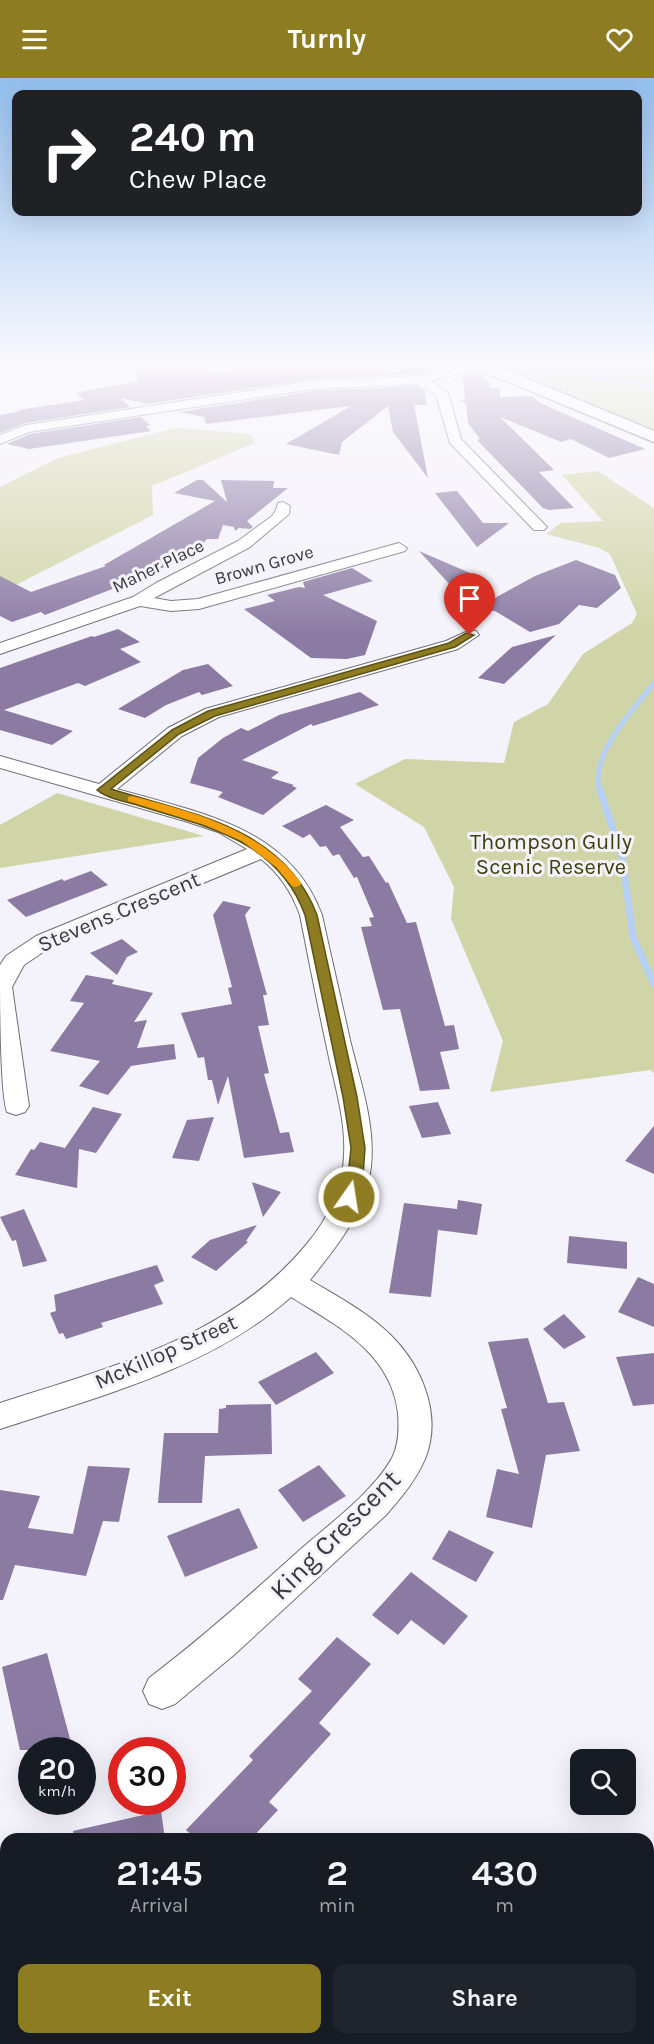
<!DOCTYPE html>
<style>
:root{--surface:#171b24;--page:#20242c;--text:#f1f3f6;--muted:#9ea1a6;--accent:#8e7c22}
body{margin:0;font-family:Karla,sans-serif;background:var(--page);color:var(--text);height:100vh;display:flex;flex-direction:column;font-size:22px;white-space:nowrap}
*{box-sizing:border-box;margin:0}
p{font-size:20px;color:var(--muted)}
.icon{flex:none;width:33px;height:33px;fill:none;stroke:currentColor;stroke-width:2;stroke-linecap:round;stroke-linejoin:round}
.map{position:relative;flex:1;overflow:hidden}
.drawer{position:absolute;left:0px;top:1755px;width:654px;height:212px;display:flex;flex-direction:column;background:var(--surface);border-radius:18px 18px 0 0;box-shadow:0 6px 24px #0002}
.drawer>*{flex:none}
.banner{position:absolute;left:12px;top:12px;width:630px;height:126px;border-radius:12px;box-shadow:0 6px 24px #0002;background:#202124;color:#fff;overflow:hidden}
.fabs{position:absolute;left:570px;top:1671px;display:grid;gap:12px}
.fabs a{display:grid;place-items:center;width:66px;height:66px;border-radius:12px;background:var(--surface);box-shadow:0 6px 24px #0002;font-size:30px}
.speed{position:absolute;left:18px;top:1659px;display:flex;gap:12px;font-size:30px;font-weight:700;text-align:center}
.speed>*{display:grid;place-content:center;width:78px;height:78px;border-radius:50%;background:var(--surface);box-shadow:0 6px 24px #0002;line-height:1}
.speed small{font-size:15px;font-weight:400}
.speed .limit{border:9px solid #d22;background:#fff;color:#111}
.pin{position:absolute;display:grid;place-items:center;width:51px;height:51px;color:#fff;margin:-62px -26px;border-radius:50% 50% 50% 0;rotate:-45deg;box-shadow:0 0 6px #0007}
.pin .icon{rotate:45deg}
.me{position:absolute;width:66px;margin:-33px;rotate:13deg;stroke-linejoin:round;filter:drop-shadow(0 0 4px #0008)}
.turn{display:flex;align-items:center;gap:21px;height:126px;padding:0 18px;font-size:27px}
.turn .icon{width:78px;height:78px;stroke-width:2.5}
.turn b{display:block;font-size:42px;line-height:51px}
.eta{display:flex;justify-content:space-evenly;align-items:center;height:102px;text-align:center}
.eta b{font-size:36px;font-weight:700;line-height:42px}
.button{display:flex;gap:12px;margin-top:auto;padding:12px 18px}
.button a{flex:1;height:69px;border-radius:12px;background:var(--accent);color:#fff;font-size:24px;font-weight:700;line-height:69px;text-align:center}
.button a+a{background:var(--page);color:var(--text)}
header{display:flex;justify-content:space-between;align-items:center;height:78px;padding:0 18px;background:var(--accent);color:#fff;font-size:27px;font-weight:700}
.map>svg:first-child{display:block}
.green{fill:#d0d5a7}
.lines{fill:none;stroke-linecap:round;stroke-linejoin:round}
.stream-far2{stroke:#b5cff7;stroke-width:4}
.stream-far1{stroke:#b5cff7;stroke-width:5}
.stream{stroke:#b5cff7;stroke-width:7}
.building{fill:#8b7ba3}
.street-casing{stroke:#6f6e75;stroke-width:2}
.secondary-casing{stroke:#6f6e75;stroke-width:3}
.street{fill:#fff;fill-rule:evenodd}
.secondary{fill:#fff;fill-rule:evenodd}
.route{fill:#8e7c22;stroke:#5c5116;stroke-width:1.5}
.slow{fill:#f59e0b}
.labels{text-anchor:middle;dominant-baseline:central;stroke-width:6;stroke-linejoin:round;paint-order:stroke}
.far-street-label{font-size:18px;fill:#3b3a3e;stroke:#f4f2fa}
.park-label{font-size:22px;fill:#3e410a;stroke:#f4f2fa}
.street-label{font-size:22px;fill:#3b3a3e;stroke:#f4f2fa}
.near-street-label{font-size:27px;fill:#3b3a3e;stroke:#f4f2fa}
</style>
<header><svg class="icon" aria-label="menu" viewBox="0 0 24 24"><path d="M4 6h16M4 12h16M4 18h16"/></svg>Turnly<svg class="icon" aria-label="heart" viewBox="0 0 24 24"><path d="M12 20l-8-8c-3-5 5-10 8-4 3-6 11-1 8 4z"/></svg></header>
<div class="map">
<svg width="654" height="1966" viewBox="0 0 654 1966">
<rect width="100%" height="100%" fill="#f4f2fa"/>
<g class="green">
<path d="M477,283H654V351L490,287Z"/>
<path d="M175,350L251,356L255,365L152,408L153,437L0,515V409L58,380Z"/>
<path d="M598,393L654,430V995L650,992L490,1014L503,963L451,841L454,809L424,749L355,706L405,681L504,685L514,644L548,626L583,576L632,545L637,536L610,476L599,470L546,456L561,445L603,443L562,397Z"/>
<path d="M57,715L204,758L0,790V747Z"/>
</g>
<g class="lines">
<path class="stream-far2" d="M542,283L566,293L654,308"/>
<path class="stream-far1" d="M600,714C588,678 633,632 654,605"/>
<path class="stream" d="M600,712L622,779L633,859L654,906"/>
</g>
<g class="building">
<path d="M163,283H172L185,290L201,288L211,295H219L279,287L285,290L343,286L347,290L368,286L389,296L425,283L432,292L420,296L313,301L147,326L121,320L130,329L26,345L0,355V337L21,333L18,332L84,322L76,315L138,303L136,288Z"/>
<path d="M470,295L481,298L489,304L490,310H500V319L532,318L540,325L645,371L609,380L571,361L561,364L500,339L554,392L539,394L574,430L549,432L543,430L477,362L480,361L468,345L466,325L460,322H465L463,297Z"/>
<path d="M417,308L424,312L427,327H414L428,400L393,354L388,328L342,364L339,377L286,366L351,328L206,346L204,339L179,334L313,313Z"/>
<path d="M141,339L150,347L146,348L151,353L29,371L7,366L30,356Z"/>
<path d="M197,402H203L227,424L221,402L274,403L273,410H288L247,443L253,449L250,451L239,450L235,453L234,449L223,447L218,461H207L197,473L146,498L45,537L41,534L12,544L0,538V498L31,514L106,488L104,487L215,423L174,415Z"/>
<path d="M457,413L483,445H509L477,469L435,415Z"/>
<path d="M419,473L470,495L493,521L535,498L576,482L615,497L621,510L597,530L579,527L559,546L530,554L495,533H474Z"/>
<path d="M352,490L373,503L323,517L377,543L365,577L347,581L311,580L244,531L275,523L267,517L299,509L305,510L303,504Z"/>
<path d="M118,551L140,564L120,571L141,584L85,608L78,605L4,632L73,653L52,667L0,652V590L92,558L94,559Z"/>
<path d="M556,557L504,606L478,600L512,569Z"/>
<path d="M208,586L233,608L202,617L199,614L166,627L145,640L118,631L183,592Z"/>
<path d="M360,614L379,627L313,648L311,646L242,682L279,694L271,700L294,707L292,708L297,710L263,737L218,719L223,714L190,705L198,680L223,660L241,650L248,653L279,637Z"/>
<path d="M326,727L354,742L340,749L363,779L369,778L386,805L388,804L407,845L416,844L445,948L454,947L459,971L440,974L450,1011L420,1013L400,931L383,932L361,849L372,848L369,840L374,839L357,799L354,800L339,776L333,778L326,768L320,769L310,756L303,760L282,748Z"/>
<path d="M91,793L108,807L26,839L7,822L62,801L64,803Z"/>
<path d="M223,823L251,829L245,837L267,917H263L269,947L258,948L269,995L264,996L280,1055L289,1054L294,1074L244,1080L228,998L218,1027L212,1002H208L204,979L198,980L181,935L232,926L228,910L232,909L213,837Z"/>
<path d="M122,861L138,874L127,879L117,897L90,875Z"/>
<path d="M86,897L114,902L112,906L153,915L134,944L147,942L137,970L174,966L176,981L131,988L108,1017L79,1008L100,983L50,973L84,925L70,923Z"/>
<path d="M438,1024L451,1056L422,1060L409,1028Z"/>
<path d="M93,1029L122,1036L96,1075L79,1071L77,1110L15,1097L31,1071L34,1072L40,1064L65,1070Z"/>
<path d="M214,1039L199,1083L172,1080L187,1042Z"/>
<path d="M654,1048V1096L625,1083Z"/>
<path d="M252,1104L281,1114L263,1139Z"/>
<path d="M458,1122L482,1126L477,1157L438,1152L431,1219L389,1215L404,1125L457,1131Z"/>
<path d="M24,1131L47,1183L23,1189L16,1162L12,1163L0,1139Z"/>
<path d="M257,1147L246,1163L248,1164L216,1193L191,1179L210,1162Z"/>
<path d="M569,1158L627,1164V1191L567,1185Z"/>
<path d="M157,1187L164,1203L154,1207L163,1226L101,1245L103,1249L66,1261L63,1255L59,1256L50,1235L56,1233L54,1217Z"/>
<path d="M638,1199L654,1206V1249L618,1234Z"/>
<path d="M564,1236L586,1259L564,1271L543,1251Z"/>
<path d="M528,1260L548,1325L564,1324L580,1373L546,1377L532,1450L486,1439L497,1391L519,1396L501,1331L507,1330L488,1264Z"/>
<path d="M316,1274L334,1295L276,1327L258,1304Z"/>
<path d="M654,1275V1326L633,1328L616,1279Z"/>
<path d="M271,1326L272,1376L205,1378L202,1425H158L164,1355H218L219,1331L226,1330V1327Z"/>
<path d="M319,1387L346,1418L303,1444L278,1412Z"/>
<path d="M88,1388L130,1390L119,1444L103,1443L86,1498L15,1487L3,1522H0V1412L40,1418L28,1450L73,1456Z"/>
<path d="M239,1430L258,1470L185,1499L167,1458Z"/>
<path d="M449,1452L494,1474L476,1504L432,1481Z"/>
<path d="M411,1494L468,1538L444,1567L411,1542L398,1557L372,1537Z"/>
<path d="M337,1559L371,1586L319,1645L331,1656L269,1724L278,1732L251,1761H196L186,1752L253,1682L249,1678L312,1613L298,1601Z"/>
<path d="M47,1575L73,1672H20L2,1589Z"/>
<path d="M161,1733L165,1761H74L73,1753Z"/>
</g>
<g class="lines">
<defs>
<g id="street">
<path d="M476,283L482,287L480,290L431,303L448,315L461,361L544,446L547,449L544,452H534L450,365L436,317L418,306L313,311L29,354L0,366V357L26,347L313,303L420,298Z"/>
<path d="M283,424L290,428L289,436L250,469L154,520L171,523L198,521L399,465L407,470L405,473L199,531L171,533L140,528L0,576V565L133,519L156,505L238,463L272,438L276,432L278,425Z"/>
<path d="M470,552L476,553L479,557L458,571L219,639L182,658L117,711C199,735 289,748 322,837C331,879 341,920 350,962C361,1007 380,1058 368,1105C358,1143 334,1172 310,1202C335,1217 361,1231 383,1250C419,1281 444,1334 425,1381C416,1402 401,1420 386,1437L235,1576L175,1626L162,1631L149,1626L143,1613L149,1600C202,1560 252,1515 302,1470C331,1445 373,1414 392,1380C399,1367 399,1349 398,1335C391,1275 338,1248 291,1219C211,1290 100,1318 0,1351V1325C108,1290 230,1259 306,1167C327,1142 343,1111 344,1077C346,1043 335,1008 328,975C318,929 309,883 300,837C292,815 280,796 261,781L52,868L24,887L12,909L29,1028L25,1034L16,1037L7,1034C0,1015 0,916 0,887L6,878L36,858L247,771L218,754L185,743L0,690V678L99,706L168,650L205,631L446,563Z"/>
</g>
<path id="secondary" d="M453,283H477L516,296L654,353V364L504,302L455,286Z"/>
</defs>
<use href="#street" class="street-casing"/>
<use href="#secondary" class="secondary-casing"/>
<use href="#street" class="street"/>
<use href="#secondary" class="secondary"/>
</g>
<linearGradient id="sky" x2="0" y2="1"><stop stop-color="#93bfee"/><stop offset="0.51" stop-color="#faf9fd"/><stop offset="1" stop-color="#faf9fd" stop-opacity="0"/></linearGradient>
<rect width="654" height="558" fill="url(#sky)"/>
<path class="route" d="M466,555L474,557L455,569L215,638L179,656L111,711C191,736 284,749 317,837L357,1019L365,1070L363,1098L355,1122H344L342,1119L348,1098L351,1070L343,1019L305,837C278,763 209,749 140,728C128,724 107,721 97,712L172,652L208,633L449,565Z"/>
<path class="slow" d="M132,718C194,734 262,752 302,806L296,809L292,808L276,789L242,763L205,747L128,723V719Z"/>
<g class="labels">
<g class="far-street-label">
<text transform="translate(264 487) rotate(-16)">Brown Grove</text>
<text transform="translate(158 488) rotate(-26)">Maher Place</text>
</g>
<g class="park-label">
<text x="551" y="764">Thompson Gully<tspan x="551" dy="25">Scenic Reserve</tspan></text>
</g>
<g class="street-label">
<text transform="translate(119 834) rotate(-23)">Stevens Crescent</text>
<text transform="translate(166 1274) rotate(-24)">McKillop Street</text>
</g>
<g class="near-street-label">
<text transform="translate(335 1457) rotate(-45)">King Crescent</text>
</g>
</g>
</svg>
<div class="fabs">
<a><svg class="icon" aria-label="search" viewBox="0 0 24 24"><circle cx="10" cy="10" r="6"/><path d="M15 15l6 6"/></svg></a>
</div>
<div class="speed"><div>20<small>km/h</small></div><div class="limit">30</div></div>
<div class="pin" style="left:470px;top:557px;background:#d93025"><svg class="icon" aria-label="arrive" viewBox="0 0 24 24"><path d="M6 21V4h12l-3 4 3 4H6"/></svg></div>
<svg class="me" style="left:349px;top:1119px" viewBox="-20 -20 40 40"><circle r="17" fill="#8e7c22" stroke="#fff" stroke-width="3"/><path d="M0-11L8 9 0 5-8 9z" fill="#fff"/></svg>
<div class="banner">
<div class="turn"><svg class="icon" aria-label="right" viewBox="0 0 24 24"><path d="M7 20v-9h11M14 6l5 5-5 5"/></svg><div><b>240 m</b>Chew Place</div></div>
</div>
<section class="drawer">
<div class="eta">
<div><b>21:45</b><p>Arrival</p></div>
<div><b>2</b><p>min</p></div>
<div><b>430</b><p>m</p></div>
</div>
<div class="button"><a>Exit</a><a>Share</a></div>
</section>
</div>
